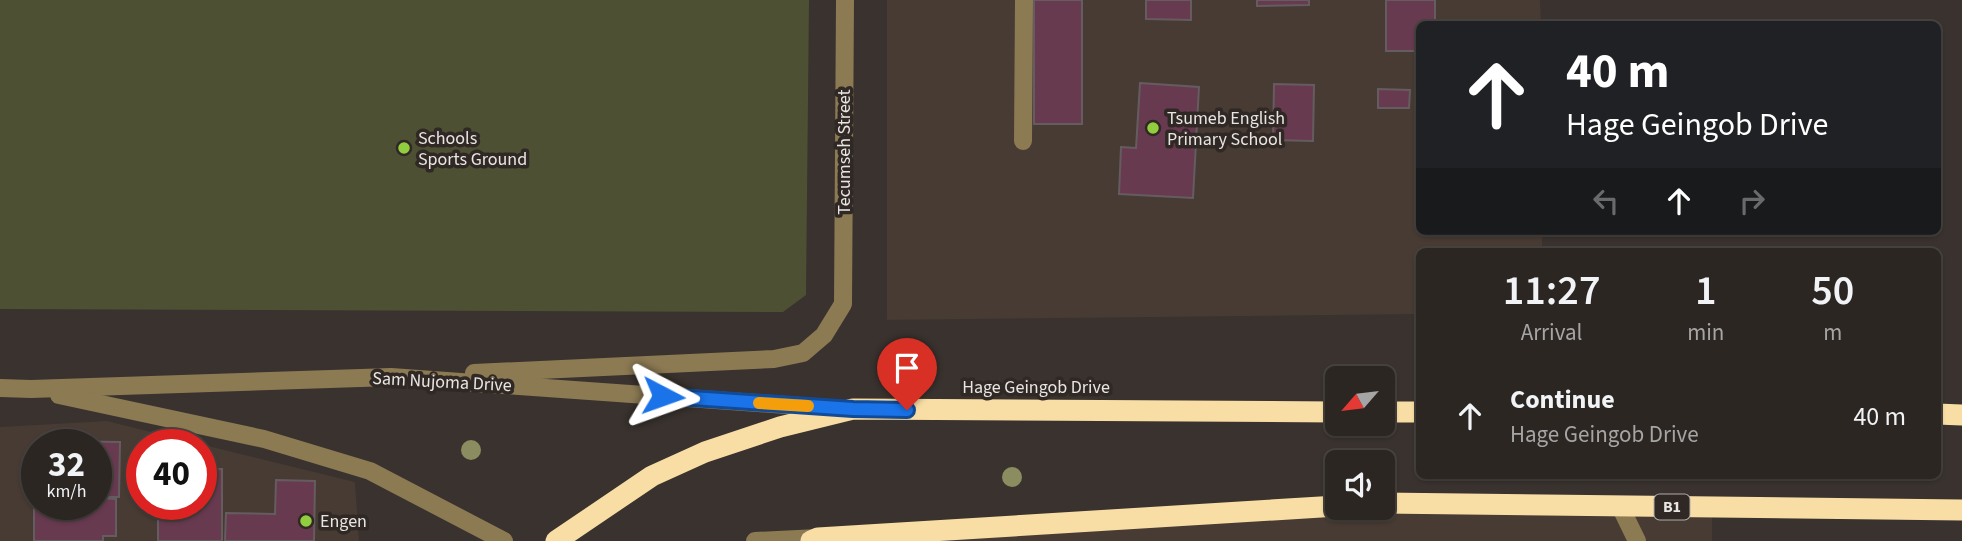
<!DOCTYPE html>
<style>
:root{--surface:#2b2622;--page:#37322f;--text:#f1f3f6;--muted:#a6a5a5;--line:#474340}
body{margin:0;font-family:"Source Sans 3",sans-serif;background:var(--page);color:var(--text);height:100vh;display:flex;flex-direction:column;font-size:26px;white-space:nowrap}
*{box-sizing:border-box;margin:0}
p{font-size:23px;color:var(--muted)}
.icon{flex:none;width:38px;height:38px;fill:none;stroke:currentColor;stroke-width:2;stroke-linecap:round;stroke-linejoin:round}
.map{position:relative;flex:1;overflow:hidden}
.drawer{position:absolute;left:1416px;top:248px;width:525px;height:231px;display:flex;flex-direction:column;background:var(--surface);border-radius:10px;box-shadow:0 2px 5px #0004,0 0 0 2px var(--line)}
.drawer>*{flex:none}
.hud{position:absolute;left:1416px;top:21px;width:525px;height:214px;border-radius:10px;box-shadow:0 2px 5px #0004,0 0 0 2px var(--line);background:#202124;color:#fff;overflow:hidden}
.needle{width:46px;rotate:242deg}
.tools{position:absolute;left:1325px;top:366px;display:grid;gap:14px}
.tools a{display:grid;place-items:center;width:70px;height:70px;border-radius:10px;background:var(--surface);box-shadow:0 2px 5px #0004,0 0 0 2px var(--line);font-size:35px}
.speed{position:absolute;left:21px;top:429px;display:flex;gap:14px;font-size:35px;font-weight:700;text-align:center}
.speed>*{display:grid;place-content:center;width:91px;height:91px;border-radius:50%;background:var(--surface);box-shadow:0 2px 5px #0004,0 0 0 2px var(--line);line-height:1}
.speed small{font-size:18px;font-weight:400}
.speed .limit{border:10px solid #d22;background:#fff;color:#111}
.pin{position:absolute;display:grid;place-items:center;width:60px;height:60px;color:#fff;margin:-72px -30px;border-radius:50% 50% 50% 0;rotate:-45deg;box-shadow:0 0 7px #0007}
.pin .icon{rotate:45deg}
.me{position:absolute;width:77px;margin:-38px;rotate:94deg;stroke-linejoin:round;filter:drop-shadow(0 0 5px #0008)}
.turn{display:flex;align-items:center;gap:24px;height:147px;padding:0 35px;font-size:32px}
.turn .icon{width:91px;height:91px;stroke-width:2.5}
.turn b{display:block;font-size:49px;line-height:60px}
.lanes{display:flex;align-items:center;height:66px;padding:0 35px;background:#0003;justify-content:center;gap:35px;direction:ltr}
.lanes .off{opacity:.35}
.eta{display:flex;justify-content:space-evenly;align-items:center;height:119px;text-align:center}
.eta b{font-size:42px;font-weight:600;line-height:49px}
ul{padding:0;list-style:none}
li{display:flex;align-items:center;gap:21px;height:98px;padding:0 35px}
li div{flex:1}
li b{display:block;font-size:26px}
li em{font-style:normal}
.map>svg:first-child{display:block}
.built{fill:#473b33;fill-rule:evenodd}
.green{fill:#4d5033}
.building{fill:#683a4f;stroke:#655c60;stroke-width:2}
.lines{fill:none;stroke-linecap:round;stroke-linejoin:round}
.minor{stroke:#8c7a53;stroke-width:18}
.highway{stroke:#f8dda4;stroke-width:21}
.tree{fill:#8b8c60}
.route-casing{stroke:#114b97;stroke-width:18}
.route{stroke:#1a73e8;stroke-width:12}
.slow{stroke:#f59e0b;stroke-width:12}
.poi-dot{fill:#91cd3f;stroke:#2f2824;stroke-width:2.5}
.labels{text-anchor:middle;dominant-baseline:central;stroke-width:7;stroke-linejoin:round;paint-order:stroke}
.shield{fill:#2f2824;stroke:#b1aca9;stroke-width:2}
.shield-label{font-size:16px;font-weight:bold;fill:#e9e5e2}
.poi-label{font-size:18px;fill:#e9e5e2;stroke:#2f2824;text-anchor:start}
.street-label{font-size:18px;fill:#e9e5e2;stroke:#2f2824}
</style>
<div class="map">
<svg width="1962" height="541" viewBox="0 0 1962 541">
<rect width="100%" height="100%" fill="#39322e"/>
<g class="built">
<path d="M887,0H1540L1541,24H1419V231H1542V252H1419V314L887,320Z"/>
<path d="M107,421L355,482L359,541H0V427ZM37,444H96V504H37ZM142,444H201V504H142Z"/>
<path d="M1712,507V541H811L1337,508Z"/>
</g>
<path class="green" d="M0,0H809L806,295L783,312L0,309Z"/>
<g class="building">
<rect x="1034" y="0" width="48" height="124"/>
<path d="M1146,0H1191V20L1146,19Z"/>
<path d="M1257,0H1309V5L1257,6Z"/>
<path d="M1386,0H1435V24H1419V51H1386Z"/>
<path d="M1140,83L1199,87L1193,198L1119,194L1121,147L1136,148Z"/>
<path d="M1274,84L1314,85L1313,141L1273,140Z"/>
<path d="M1378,89L1410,90L1409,108H1378Z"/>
<path d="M61,441L120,442L119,497H96V444H61Z"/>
<path d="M201,469H222V541H158V504H201Z"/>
<path d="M276,480L315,481L314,541H225L226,513L275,514Z"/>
<path d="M34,498H37V504H96V498L116,499V536H103V541H34Z"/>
</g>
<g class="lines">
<g class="minor">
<path d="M1023,141L1024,0"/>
<path d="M474,373L774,359L803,353L824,335L843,304L845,0"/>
<path d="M0,388L31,389L391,377L842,409"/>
<path d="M59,395L264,439L370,471L504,541"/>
<path d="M1620,506L1637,541"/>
<path d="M755,541L818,538"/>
</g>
<g class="highway">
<path d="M1382,412H1419"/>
<path d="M1937,414L1962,415"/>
<path d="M1382,503L1962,510"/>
<path d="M556,541L652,476L705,452L780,427L853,409L1337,412"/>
<path d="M811,541L818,538L1337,506"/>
</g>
</g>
<g class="tree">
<circle cx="471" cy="450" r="10"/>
<circle cx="1012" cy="477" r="10"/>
</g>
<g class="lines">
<defs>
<path id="route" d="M663,396L853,409L907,410"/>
</defs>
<use href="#route" class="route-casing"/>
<use href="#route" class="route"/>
<path class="slow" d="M759,403L808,406"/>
</g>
<g class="poi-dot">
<circle cx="1153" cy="128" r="7"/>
<circle cx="404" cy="148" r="7"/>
<circle cx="306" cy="521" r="7"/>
</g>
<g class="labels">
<rect class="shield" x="1654.5" y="494.5" width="35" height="25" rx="5"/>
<g class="shield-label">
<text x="1672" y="507">B1</text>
</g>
<g class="poi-label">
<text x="1167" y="118">Tsumeb English<tspan x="1167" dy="21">Primary School</tspan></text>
<text x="418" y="138">Schools<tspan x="418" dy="21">Sports Ground</tspan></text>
<text x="320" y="521">Engen</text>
</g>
<g class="street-label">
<text transform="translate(844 152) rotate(-90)">Tecumseh Street</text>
<text transform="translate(442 382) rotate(3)">Sam Nujoma Drive</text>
<text x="1036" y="387">Hage Geingob Drive</text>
</g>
</g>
</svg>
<div class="tools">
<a><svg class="needle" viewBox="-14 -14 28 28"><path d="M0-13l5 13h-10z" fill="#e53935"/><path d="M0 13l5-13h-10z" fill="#a6a5a5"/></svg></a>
<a><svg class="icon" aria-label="sound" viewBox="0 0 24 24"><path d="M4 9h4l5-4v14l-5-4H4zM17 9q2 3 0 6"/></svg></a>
</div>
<div class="speed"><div>32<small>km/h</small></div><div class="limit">40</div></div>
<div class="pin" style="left:907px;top:410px;background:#d93025"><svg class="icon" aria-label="arrive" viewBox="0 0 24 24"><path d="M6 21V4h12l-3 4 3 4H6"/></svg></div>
<svg class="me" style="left:663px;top:396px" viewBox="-20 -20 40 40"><path d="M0-17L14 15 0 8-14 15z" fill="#1a73e8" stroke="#fff" stroke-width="4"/></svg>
<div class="hud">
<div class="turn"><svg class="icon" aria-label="ahead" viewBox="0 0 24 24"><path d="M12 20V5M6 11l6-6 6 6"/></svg><div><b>40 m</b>Hage Geingob Drive</div></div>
<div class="lanes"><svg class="icon off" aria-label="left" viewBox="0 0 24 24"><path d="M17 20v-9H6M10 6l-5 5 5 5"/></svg><svg class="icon" aria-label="ahead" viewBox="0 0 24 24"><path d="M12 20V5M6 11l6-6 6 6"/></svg><svg class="icon off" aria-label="right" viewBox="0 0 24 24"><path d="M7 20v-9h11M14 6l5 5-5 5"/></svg></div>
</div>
<section class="drawer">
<div class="eta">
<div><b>11:27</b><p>Arrival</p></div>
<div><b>1</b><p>min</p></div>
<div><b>50</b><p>m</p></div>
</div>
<ul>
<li><svg class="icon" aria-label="ahead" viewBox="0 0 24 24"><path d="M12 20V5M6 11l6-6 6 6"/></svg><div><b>Continue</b><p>Hage Geingob Drive</p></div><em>40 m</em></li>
</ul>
</section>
</div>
